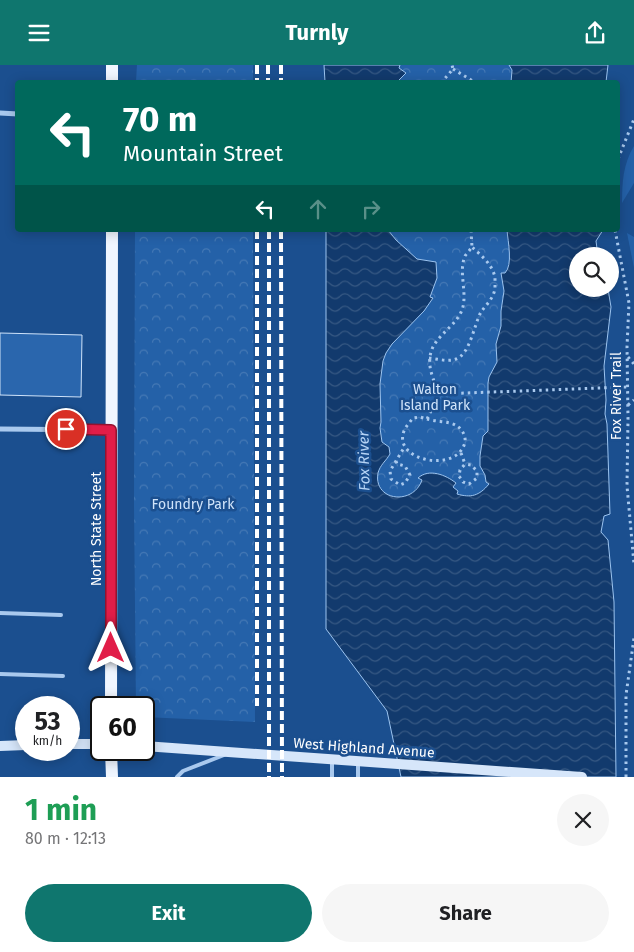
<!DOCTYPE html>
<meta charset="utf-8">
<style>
:root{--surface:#fff;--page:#f6f6f6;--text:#202124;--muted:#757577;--accent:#0f766e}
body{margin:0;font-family:"Fira Sans",sans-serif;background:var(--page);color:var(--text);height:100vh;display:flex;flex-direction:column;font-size:19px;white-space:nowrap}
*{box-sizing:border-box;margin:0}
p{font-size:16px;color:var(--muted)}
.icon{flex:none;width:28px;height:28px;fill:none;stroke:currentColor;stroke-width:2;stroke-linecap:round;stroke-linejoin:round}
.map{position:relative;height:712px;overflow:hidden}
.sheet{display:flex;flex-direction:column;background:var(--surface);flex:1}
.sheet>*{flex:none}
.top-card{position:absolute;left:15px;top:15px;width:605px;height:152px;border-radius:5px;box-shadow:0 2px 12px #0003;background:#00695c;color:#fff;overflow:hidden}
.fabs{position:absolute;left:569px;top:182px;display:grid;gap:10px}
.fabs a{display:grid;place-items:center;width:50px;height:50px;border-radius:50%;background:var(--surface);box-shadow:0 2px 12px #0003;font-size:25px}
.speed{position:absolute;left:15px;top:631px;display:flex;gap:10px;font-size:25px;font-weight:700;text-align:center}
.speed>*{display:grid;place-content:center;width:65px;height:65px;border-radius:50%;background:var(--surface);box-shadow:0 2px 12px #0003;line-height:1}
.speed small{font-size:12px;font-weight:400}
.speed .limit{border:2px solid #111;border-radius:8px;background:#fff;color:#111}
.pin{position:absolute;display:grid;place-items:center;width:42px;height:42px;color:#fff;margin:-21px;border:2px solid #fff;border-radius:50%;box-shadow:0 1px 5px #0007}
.me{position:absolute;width:55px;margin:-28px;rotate:0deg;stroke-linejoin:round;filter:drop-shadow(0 0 4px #0008)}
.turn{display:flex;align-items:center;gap:18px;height:105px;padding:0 25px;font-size:22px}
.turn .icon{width:65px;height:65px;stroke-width:2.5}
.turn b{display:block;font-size:35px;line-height:42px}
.lanes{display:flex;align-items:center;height:48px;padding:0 25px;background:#0003;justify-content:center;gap:25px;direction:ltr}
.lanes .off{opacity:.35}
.round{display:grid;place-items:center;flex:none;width:52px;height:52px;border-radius:26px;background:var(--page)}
.head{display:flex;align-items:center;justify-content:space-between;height:85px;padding:0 25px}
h1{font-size:30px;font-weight:700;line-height:38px;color:#1e9e55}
.action{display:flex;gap:10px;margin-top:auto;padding:10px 25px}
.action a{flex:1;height:58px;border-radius:30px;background:var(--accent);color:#fff;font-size:20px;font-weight:700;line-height:58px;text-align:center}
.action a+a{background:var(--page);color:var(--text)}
header{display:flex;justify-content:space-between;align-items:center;height:65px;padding:0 25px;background:var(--accent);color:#fff;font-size:22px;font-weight:700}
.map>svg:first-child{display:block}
.grass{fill:#2461a8}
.park{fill:url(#park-crowns)}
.water{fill:url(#water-waves);stroke:#9cc4f0}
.building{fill:#2a66ad;stroke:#cfe3fa}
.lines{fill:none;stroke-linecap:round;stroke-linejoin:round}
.path{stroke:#a9c9ee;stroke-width:3;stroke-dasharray:2.5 4;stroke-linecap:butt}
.lane{stroke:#a9c9ee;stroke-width:4}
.street{stroke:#a9c9ee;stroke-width:5}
.secondary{stroke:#d6e6fa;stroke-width:10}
.primary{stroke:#f0f6ff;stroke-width:12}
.rail{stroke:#fff;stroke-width:4;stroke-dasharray:9 4;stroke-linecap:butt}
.route-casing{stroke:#92132f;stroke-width:12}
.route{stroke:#e11d48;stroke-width:9}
.labels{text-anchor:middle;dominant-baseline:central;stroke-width:5;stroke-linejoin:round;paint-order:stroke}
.park-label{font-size:14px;fill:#cfe3fa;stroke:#1b4f8f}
.street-label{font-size:14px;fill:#fff;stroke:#1b4f8f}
.water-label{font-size:15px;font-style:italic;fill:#b5d3f5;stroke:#1b4f8f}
</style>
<header><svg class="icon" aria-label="menu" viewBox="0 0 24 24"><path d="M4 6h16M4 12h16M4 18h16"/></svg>Turnly<svg class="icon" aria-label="share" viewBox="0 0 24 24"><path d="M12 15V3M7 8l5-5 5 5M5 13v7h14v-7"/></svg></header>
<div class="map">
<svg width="634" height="712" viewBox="0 0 634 712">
<defs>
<pattern id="park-crowns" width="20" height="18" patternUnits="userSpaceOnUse" patternTransform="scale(1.25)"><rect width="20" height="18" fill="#2461a8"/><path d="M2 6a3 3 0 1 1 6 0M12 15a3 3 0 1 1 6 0" fill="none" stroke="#4579b5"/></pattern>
<pattern id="water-waves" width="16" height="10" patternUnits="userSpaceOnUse" patternTransform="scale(1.25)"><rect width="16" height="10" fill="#123a6d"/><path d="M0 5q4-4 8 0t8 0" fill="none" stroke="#365883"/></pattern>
</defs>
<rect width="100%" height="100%" fill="#1b4f8f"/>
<g class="grass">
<path d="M634,81V118L622,138C622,118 623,99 634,81Z"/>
<path d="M627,168L634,172V203Z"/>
</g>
<g class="park">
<path d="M137,0H253V17H136Z"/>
<path d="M400,0H509L512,5L511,17L397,18Z"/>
<path d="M135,165H253L255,657L144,652V642H136L134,439Z"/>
<path d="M388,165H507C508,177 513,200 505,208H502L504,226L501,246V261L496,279L497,297L489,312L488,318V366L483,371L480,401L489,419C479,431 471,433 456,429L453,422L456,418L445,411L418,413L422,415C414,436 382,440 378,415C377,405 382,401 387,394C389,391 389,386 389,382L382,377L380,363L381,357C381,332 376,297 393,277C406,262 421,250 433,234L430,232L437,213L436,197L417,194L396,175Z"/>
</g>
<g class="water">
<path d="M324,0H400L399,3L406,8L397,17H325Z"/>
<path d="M509,0H608L606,17L511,18L512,5Z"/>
<path d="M326,165H388L396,175L417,194L436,197L437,213L430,232L433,233L424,246L392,279L386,288L383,296L380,319L381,357L380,363L382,377L389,382L390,389C386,396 380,400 378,408C373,436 413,441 422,415L418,413C429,403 446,410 456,418L453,422L458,426L457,429C471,433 479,431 489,419L486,417L485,410L480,401V391L483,371L488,366V318L489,312L497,297L496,279L501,261V246L504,226L501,208H505C513,200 508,177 507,165H603L596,176L598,191H578V224H608L611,242L604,301L606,335L605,349L607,359L610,449L604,451L601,467L608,475L614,537L616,712H401L387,646L326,564Z"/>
</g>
<path class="building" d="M0,268L82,270L81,332L0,330Z"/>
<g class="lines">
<g class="path">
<path d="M453,4L476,18"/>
<path d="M441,18L453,4L452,0"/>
<path d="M618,94L634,54"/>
<path d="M471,165L472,182C470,185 467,188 465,191C458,208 468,228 462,245C455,263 432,272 430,292C428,304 435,318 439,329L627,322"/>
<path d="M615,165L629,238L627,282L628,354L627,421L634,499"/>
<path d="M628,292L634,299"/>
<path d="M429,293C438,294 448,297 456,294C470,289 474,260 481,247C486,240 493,234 495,224C495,221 495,216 495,213C493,200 481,190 472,182"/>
<path d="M628,340L634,335"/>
<path d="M427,354C436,357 450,356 457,361C462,364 466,371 465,377C458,409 392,396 404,366C406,361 410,357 413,353L420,352L427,354L439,329"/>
<path d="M461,388L465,399L460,405L459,411L463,417L469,419L477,413V406L471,400L465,399"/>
<path d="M396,396L397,399L405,401L410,410L405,418L400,420L391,414L390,406L405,381"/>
<path d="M626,712V630L634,573"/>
</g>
<g class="lane">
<path d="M0,548L61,550"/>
<path d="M0,609L63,611"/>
<path d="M332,696V712"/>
<path d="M358,696V712"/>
<path d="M177,712L183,706L224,690"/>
</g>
<g class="street">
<path d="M0,48L18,49"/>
<path d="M0,364L110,365"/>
</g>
<g class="secondary">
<path d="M69,679H101"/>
<path d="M0,681L26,680"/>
<path d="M144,681L582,712"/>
</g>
<g class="primary">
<path d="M112,0V18"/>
<path d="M111,642L112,165"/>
<path d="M111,685L112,712"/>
</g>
<g class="rail">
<path d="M257,0V18"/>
<path d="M268,0V18"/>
<path d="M281,0V18"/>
<path d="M257,165V641"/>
<path d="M269,165V712"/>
<path d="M281,165L282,712"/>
</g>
</g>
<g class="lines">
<defs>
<path id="route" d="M66,364L111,365V583"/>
</defs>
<use href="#route" class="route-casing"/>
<use href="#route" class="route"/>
</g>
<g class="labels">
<g class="park-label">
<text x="435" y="324">Walton<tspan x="435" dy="16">Island Park</tspan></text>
<text x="193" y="439">Foundry Park</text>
</g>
<g class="street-label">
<text transform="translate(616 331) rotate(-90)">Fox River Trail</text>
<text transform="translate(96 464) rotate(-90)">North State Street</text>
<text transform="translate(364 683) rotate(4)">West Highland Avenue</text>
</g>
<g class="water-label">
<text transform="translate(364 396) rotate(-91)">Fox River</text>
</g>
</g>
</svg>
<div class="fabs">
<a><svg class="icon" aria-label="search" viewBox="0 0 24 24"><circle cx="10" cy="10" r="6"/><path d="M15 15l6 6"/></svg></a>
</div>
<div class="speed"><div>53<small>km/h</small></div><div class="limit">60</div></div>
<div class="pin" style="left:66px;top:364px;background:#d93025"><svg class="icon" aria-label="arrive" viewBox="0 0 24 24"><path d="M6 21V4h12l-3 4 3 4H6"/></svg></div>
<svg class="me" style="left:111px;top:583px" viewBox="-20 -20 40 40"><path d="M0-17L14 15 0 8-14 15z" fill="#e11d48" stroke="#fff" stroke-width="4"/></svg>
<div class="top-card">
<div class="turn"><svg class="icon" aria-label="left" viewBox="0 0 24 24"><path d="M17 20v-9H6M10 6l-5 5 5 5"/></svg><div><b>70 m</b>Mountain Street</div></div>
<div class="lanes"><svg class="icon" aria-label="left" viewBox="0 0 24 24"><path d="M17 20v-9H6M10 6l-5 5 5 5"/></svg><svg class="icon off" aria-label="ahead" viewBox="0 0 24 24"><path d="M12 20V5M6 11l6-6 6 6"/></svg><svg class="icon off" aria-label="right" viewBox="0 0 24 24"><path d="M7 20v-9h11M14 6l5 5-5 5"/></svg></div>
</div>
</div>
<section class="sheet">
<div class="head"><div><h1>1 min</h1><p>80 m · 12:13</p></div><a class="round"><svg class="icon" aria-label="close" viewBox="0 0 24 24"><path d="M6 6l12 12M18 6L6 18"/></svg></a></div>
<div class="action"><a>Exit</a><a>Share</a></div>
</section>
